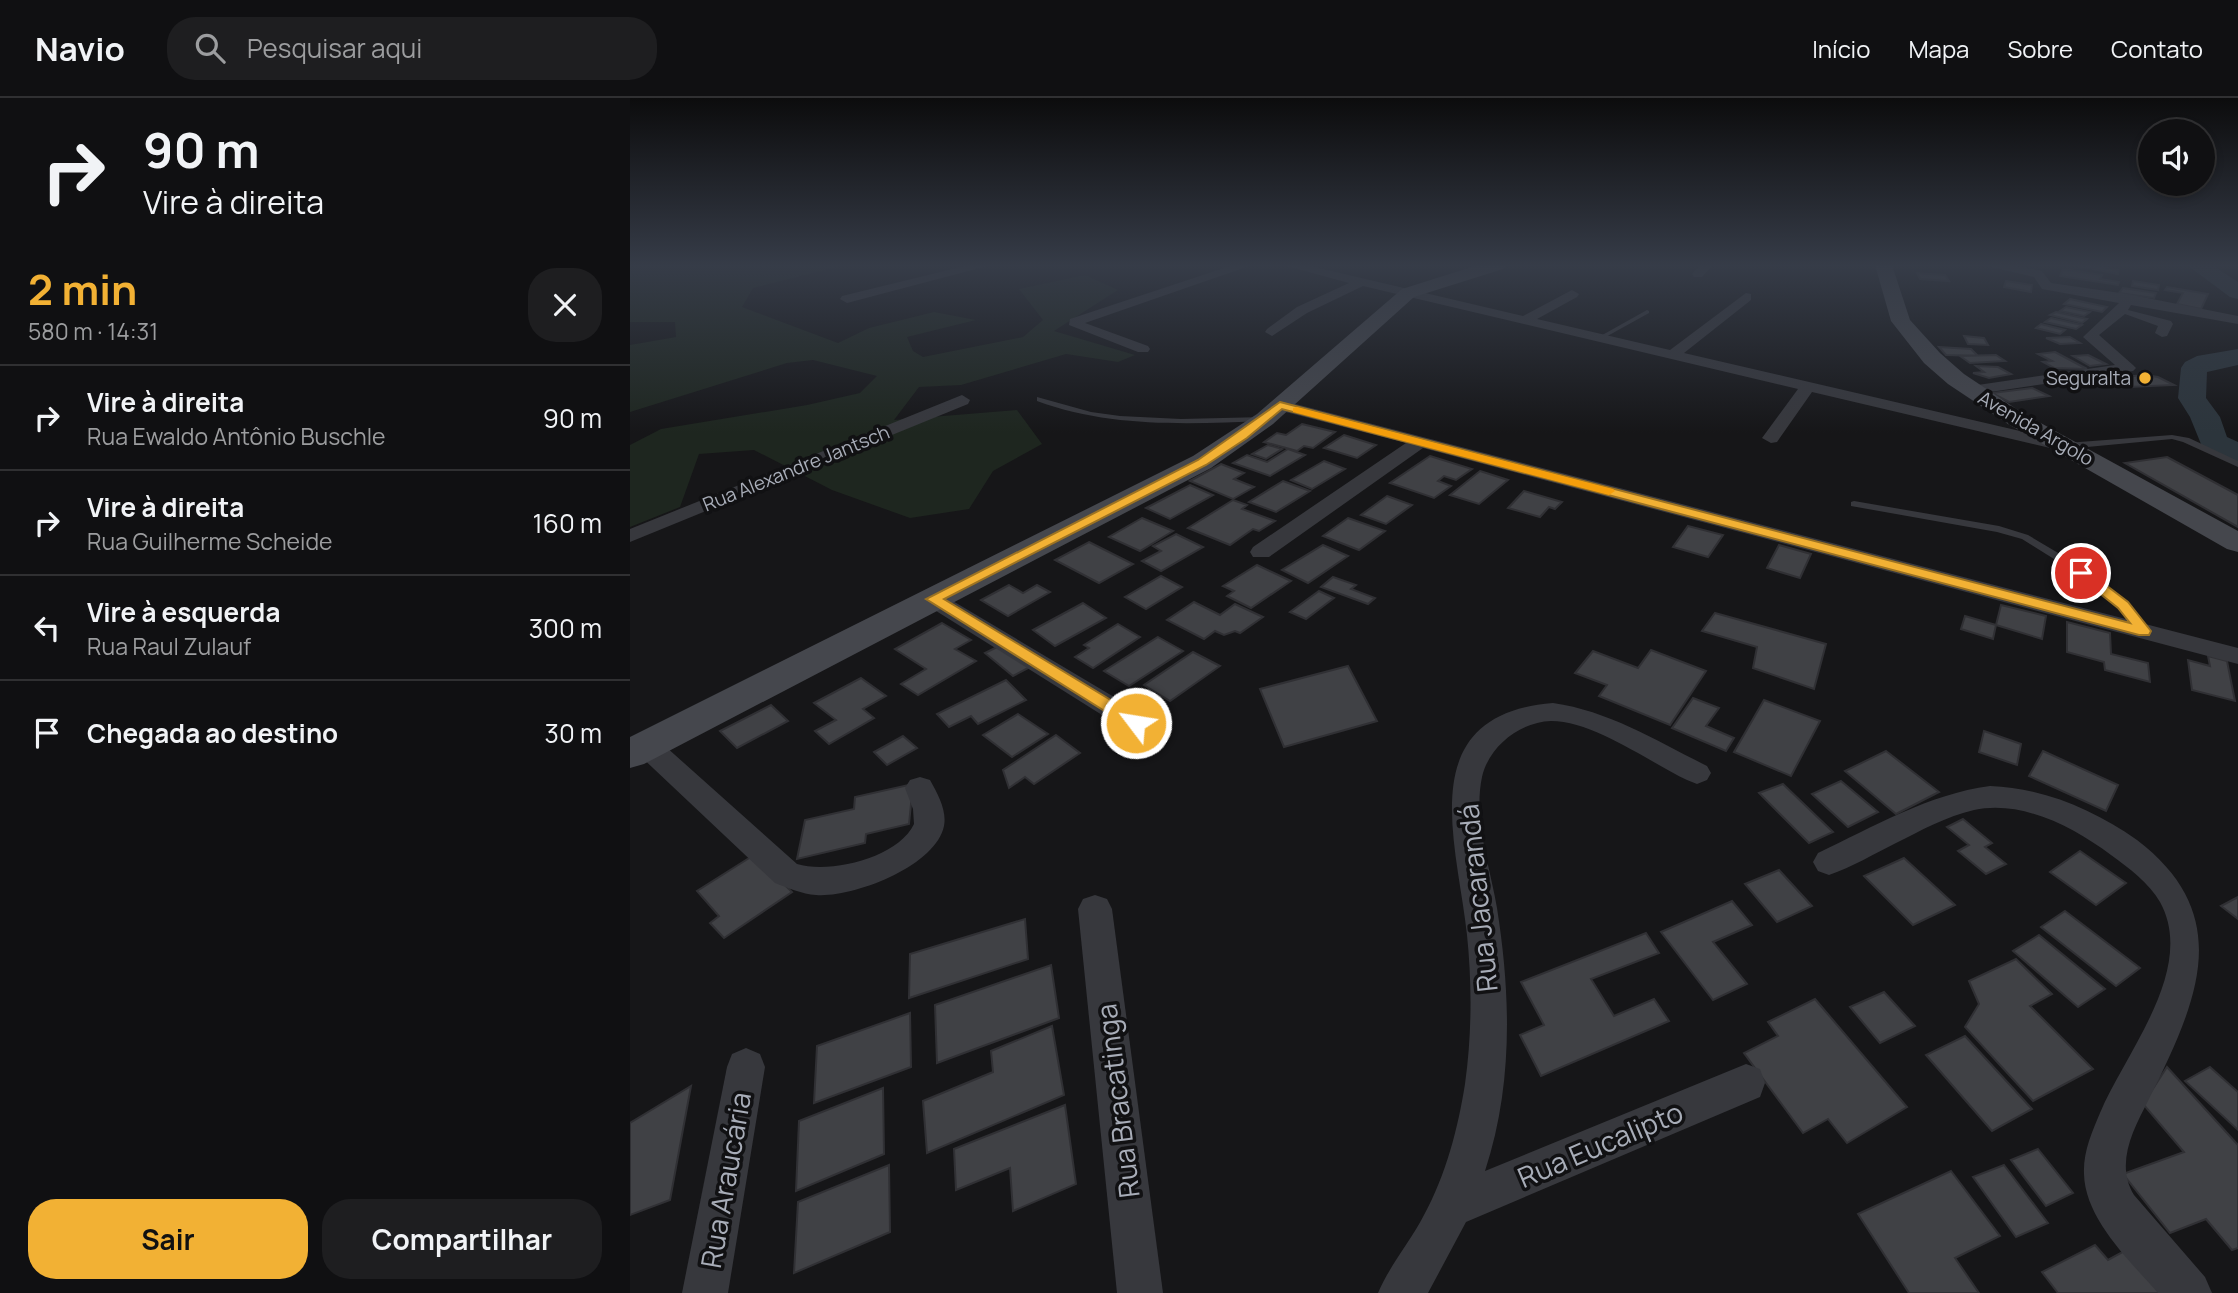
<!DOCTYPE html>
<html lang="pt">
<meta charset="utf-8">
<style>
:root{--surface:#101012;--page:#1e1e20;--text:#f1f3f6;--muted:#9c9d9f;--line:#303032;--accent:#f2b134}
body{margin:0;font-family:Manrope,sans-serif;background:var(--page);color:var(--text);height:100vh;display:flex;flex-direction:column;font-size:26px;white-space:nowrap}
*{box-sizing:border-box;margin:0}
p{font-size:23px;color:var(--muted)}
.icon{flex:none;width:38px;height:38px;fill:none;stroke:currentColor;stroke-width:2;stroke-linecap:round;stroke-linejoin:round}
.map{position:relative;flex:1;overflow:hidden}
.details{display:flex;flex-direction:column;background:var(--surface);width:630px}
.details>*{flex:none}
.banner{background:#101012;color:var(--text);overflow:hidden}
.buttons{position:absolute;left:1508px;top:21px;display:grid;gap:14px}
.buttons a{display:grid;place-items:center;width:77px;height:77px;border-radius:50%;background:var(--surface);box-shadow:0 4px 10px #0003,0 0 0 2px var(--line);font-size:35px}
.pin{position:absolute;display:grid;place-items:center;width:60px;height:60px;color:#fff;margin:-30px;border:4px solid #fff;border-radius:50%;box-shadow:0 2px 7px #0007}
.me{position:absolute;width:77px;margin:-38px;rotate:301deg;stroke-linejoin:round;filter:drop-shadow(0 0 5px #0008)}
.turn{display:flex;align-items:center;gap:24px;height:147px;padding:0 28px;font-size:32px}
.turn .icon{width:91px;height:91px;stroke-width:2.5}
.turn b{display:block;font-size:49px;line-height:60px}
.round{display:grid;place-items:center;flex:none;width:74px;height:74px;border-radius:28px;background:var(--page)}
.head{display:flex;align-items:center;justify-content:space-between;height:119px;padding:0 28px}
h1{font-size:42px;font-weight:700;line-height:52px;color:var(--accent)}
.action{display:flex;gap:14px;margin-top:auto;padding:14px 28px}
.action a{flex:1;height:80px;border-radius:28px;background:var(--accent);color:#111;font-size:28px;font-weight:700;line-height:80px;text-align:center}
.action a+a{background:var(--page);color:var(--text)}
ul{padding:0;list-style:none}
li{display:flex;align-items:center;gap:21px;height:105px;padding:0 28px;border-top:2px solid var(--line)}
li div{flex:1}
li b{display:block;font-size:26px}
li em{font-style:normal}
header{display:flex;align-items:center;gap:42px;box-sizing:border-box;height:98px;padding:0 35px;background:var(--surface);border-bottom:2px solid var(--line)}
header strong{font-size:33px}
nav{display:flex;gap:38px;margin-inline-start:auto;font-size:24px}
.search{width:490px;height:63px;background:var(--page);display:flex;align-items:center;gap:18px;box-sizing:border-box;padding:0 24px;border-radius:28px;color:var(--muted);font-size:26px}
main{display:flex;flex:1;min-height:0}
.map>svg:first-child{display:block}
.green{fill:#1e261f}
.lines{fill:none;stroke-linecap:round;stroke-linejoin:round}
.river{fill:#2c353c;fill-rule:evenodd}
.building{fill:#404145;stroke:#303034;stroke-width:2}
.lane{fill:#37383d;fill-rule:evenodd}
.street{fill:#37383d;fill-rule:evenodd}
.secondary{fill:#45474d;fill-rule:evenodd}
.route{fill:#f2b134;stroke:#9d7322;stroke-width:2}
.slow{fill:#f59e0b}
.poi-dot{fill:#f2b134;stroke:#111113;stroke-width:2.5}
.labels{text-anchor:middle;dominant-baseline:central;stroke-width:7;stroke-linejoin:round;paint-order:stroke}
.far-poi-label{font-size:19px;fill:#a8adb8;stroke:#111113;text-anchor:end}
.far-street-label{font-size:19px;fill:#a8adb8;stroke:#111113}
.near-street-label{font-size:28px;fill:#a8adb8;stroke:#111113}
</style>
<header>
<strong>Navio</strong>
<div class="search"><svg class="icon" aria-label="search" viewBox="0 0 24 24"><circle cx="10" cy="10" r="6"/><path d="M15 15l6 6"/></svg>Pesquisar aqui</div>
<nav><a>Início</a><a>Mapa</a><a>Sobre</a><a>Contato</a></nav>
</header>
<main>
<section class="details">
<div class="banner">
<div class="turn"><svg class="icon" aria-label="right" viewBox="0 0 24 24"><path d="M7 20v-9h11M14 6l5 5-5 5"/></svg><div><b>90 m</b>Vire à direita</div></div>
</div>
<div class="head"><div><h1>2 min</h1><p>580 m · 14:31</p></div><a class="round"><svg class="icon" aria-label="close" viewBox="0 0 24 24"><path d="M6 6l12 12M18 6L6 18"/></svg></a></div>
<ul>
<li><svg class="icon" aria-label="right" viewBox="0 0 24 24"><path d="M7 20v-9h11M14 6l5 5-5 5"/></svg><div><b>Vire à direita</b><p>Rua Ewaldo Antônio Buschle</p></div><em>90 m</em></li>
<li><svg class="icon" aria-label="right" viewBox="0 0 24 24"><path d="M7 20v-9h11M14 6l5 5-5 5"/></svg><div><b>Vire à direita</b><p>Rua Guilherme Scheide</p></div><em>160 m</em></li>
<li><svg class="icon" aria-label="left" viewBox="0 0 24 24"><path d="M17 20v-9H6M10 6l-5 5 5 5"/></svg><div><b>Vire à esquerda</b><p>Rua Raul Zulauf</p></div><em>300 m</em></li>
<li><svg class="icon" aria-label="arrive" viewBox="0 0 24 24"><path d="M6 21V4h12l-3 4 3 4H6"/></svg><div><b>Chegada ao destino</b></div><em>30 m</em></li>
</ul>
<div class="action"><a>Sair</a><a>Compartilhar</a></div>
</section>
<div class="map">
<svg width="1608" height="1195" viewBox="0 0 1608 1195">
<rect width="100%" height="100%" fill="#161618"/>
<path class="green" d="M0,167H215L123,190L112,209L208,245L239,230L304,214L346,222L277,239L283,253L293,259L393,239L413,222L389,191L455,177L488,192L424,233L505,257L488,264L436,256L331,287L289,289L264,322L387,312L412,346L363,373L339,411L280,420L202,392L124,352L69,356L50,409L0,429V347L31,331L177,307L230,295L247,278L183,262L157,265L0,314V247L46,239L45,224H0Z"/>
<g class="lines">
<g class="river">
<path d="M1557,167H1582L1608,184V201L1600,199Z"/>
<path d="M1608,251V267L1577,274L1576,300L1590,319L1597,339L1608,344V366L1573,351L1560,319L1548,300L1551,270L1555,264L1567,258Z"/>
</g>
</g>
<g class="building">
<path d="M1444,167H1458L1489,172L1488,176Z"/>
<path d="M1433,171L1472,177L1470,181L1489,184L1488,187L1430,178Z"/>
<path d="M1287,175L1315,177L1319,183L1290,181Z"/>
<path d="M1376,183L1402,187L1401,194L1374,189Z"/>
<path d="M1503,183L1529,187L1528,192L1502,188Z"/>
<path d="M1537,189L1578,196L1571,211L1547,206L1553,195L1535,192Z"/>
<path d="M1493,190L1526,195L1524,200L1489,195Z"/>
<path d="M1440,201L1477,209L1472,214L1434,206Z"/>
<path d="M1436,209L1460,214L1454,218L1430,213Z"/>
<path d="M1426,214L1457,221L1452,225L1420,217Z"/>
<path d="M1421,220L1452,227L1446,231L1415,224Z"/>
<path d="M1411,226L1435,232L1430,236L1406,230Z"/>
<path d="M1334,238L1354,240L1358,247L1338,246Z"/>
<path d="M1440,239L1450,245L1430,246L1416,240Z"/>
<path d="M1309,249L1341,251L1348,258L1316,257Z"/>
<path d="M1425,254L1457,271L1424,270L1413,264L1422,263L1408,256Z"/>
<path d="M1366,257L1375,263L1340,265L1330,258Z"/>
<path d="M1458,257L1476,266L1460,268L1443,258Z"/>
<path d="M1346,268L1368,269L1381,276L1359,280L1343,275L1354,274Z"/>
<path d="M1515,277L1528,279L1544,287L1498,289L1482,280Z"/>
<path d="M1402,290L1419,298L1379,304L1362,295Z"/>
<path d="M672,326L705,334L683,350L674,348L667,353L634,344L647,335L656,337Z"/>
<path d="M714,337L746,347L727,360L694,350Z"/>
<path d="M638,347L652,351L636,361L622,356Z"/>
<path d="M658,351L675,357L640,378L603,365L617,357L637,364Z"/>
<path d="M800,358L842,371L826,382L814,378L808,383L821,388L804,400L760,385Z"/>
<path d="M1537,359L1608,397V429L1495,365Z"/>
<path d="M694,363L715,371L682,391L661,382Z"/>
<path d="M591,366L614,375L604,381L624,389L603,401L560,383Z"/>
<path d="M850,373L878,382L849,406L820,397Z"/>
<path d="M653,383L680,393L646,414L619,404Z"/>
<path d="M560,387L583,397L540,421L516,410Z"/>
<path d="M894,393L932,404L925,411L919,409L910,419L878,410Z"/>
<path d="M757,398L782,407L756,426L731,417Z"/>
<path d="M603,402L617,407L612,411L645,423L629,433L623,431L600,447L558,430Z"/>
<path d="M512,420L543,433L510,453L479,439Z"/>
<path d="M718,420L755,433L729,452L693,438Z"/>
<path d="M1058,428L1093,437L1078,459L1043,449Z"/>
<path d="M546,436L573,449L531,473L512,463L531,453L523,448Z"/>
<path d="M459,444L503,466L469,485L425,462Z"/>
<path d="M693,447L718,458L678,485L652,472Z"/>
<path d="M1149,447L1181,456L1170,480L1137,470Z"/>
<path d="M627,467L661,483L621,510L597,498L604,493L593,488Z"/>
<path d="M531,478L552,489L516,511L495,499Z"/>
<path d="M703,479L726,487L721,491L745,500L738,506L691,489Z"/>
<path d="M379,487L393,495L407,487L420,494L378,518L351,502Z"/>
<path d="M689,493L704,500L676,521L660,514Z"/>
<path d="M564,504L590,517L605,506L633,519L610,535L605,533L594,537L585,533L574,541L537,522Z"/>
<path d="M453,505L476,520L425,548L403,532Z"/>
<path d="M1371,507L1416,518L1412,541L1366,527Z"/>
<path d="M1085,515L1196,546L1184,591L1123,570L1127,549L1072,533Z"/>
<path d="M1335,518L1366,527L1363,541L1331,531Z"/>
<path d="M1437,524L1480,535L1481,556L1518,565L1520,584L1475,572L1474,564L1437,554Z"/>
<path d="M312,525L341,542L325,551L346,563L288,597L271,586L296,571L265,551Z"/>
<path d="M488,526L510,539L463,570L445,559L459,550L454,547Z"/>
<path d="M528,539L553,553L499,588L474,573Z"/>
<path d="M371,547L400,569L383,578L355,555Z"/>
<path d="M1021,552L1076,573L1040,627L969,598L977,587L945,575L963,553L1008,570Z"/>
<path d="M563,554L590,568L540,603L514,587Z"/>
<path d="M1578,558L1597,563L1605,603L1562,592L1558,562L1580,568Z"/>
<path d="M718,568L747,623L654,649L630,591Z"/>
<path d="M231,580L256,598L233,611L244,620L199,646L185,633L206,622L184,605Z"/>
<path d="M376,582L396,602L348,626L341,618L319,629L307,616Z"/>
<path d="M1063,600L1089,610L1076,628L1104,640L1096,653L1042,630Z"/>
<path d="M1134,602L1190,623L1161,678L1104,654Z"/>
<path d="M141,607L158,623L107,650L90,633Z"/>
<path d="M388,616L418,636L382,659L353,637Z"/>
<path d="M1354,633L1391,646L1387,667L1349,654Z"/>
<path d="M426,637L450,655L404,686L395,679L379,690L373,672Z"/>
<path d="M273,638L287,650L257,667L244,654Z"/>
<path d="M1256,653L1309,694L1266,716L1215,673Z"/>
<path d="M1413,653L1488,687L1476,713L1399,678Z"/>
<path d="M1211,683L1248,714L1218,729L1182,696Z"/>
<path d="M283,686L279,726L236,736L235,745L167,761L175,722L224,711L225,699Z"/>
<path d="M1153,686L1203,734L1179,745L1129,695Z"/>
<path d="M1333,721L1362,745L1355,749L1376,766L1356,776L1328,753L1339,747L1317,729Z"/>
<path d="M1450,753L1496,785L1466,807L1420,774Z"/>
<path d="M124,757L162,794L94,840L80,825L89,818L67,793Z"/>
<path d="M1274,760L1325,807L1283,827L1234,778Z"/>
<path d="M1149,772L1182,808L1147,824L1115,786Z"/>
<path d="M1608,799V821L1591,808Z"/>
<path d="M1102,803L1122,827L1083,844L1117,886L1083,902L1031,834Z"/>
<path d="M1435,813L1510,870L1486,888L1411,829Z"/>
<path d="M395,821L398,861L279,900L280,856Z"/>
<path d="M1016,835L1029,855L961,881L984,918L1024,901L1039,923L911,978L890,937L914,927L891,884Z"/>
<path d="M1409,837L1475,891L1448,909L1383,853Z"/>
<path d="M1386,861L1422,896L1400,908L1463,971L1403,1003L1335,929L1349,906L1339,883Z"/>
<path d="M421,867L429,920L307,965L305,907Z"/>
<path d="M1254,894L1285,928L1250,945L1220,909Z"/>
<path d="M1185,901L1277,1009L1217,1045L1198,1021L1173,1035L1114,955L1148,938L1138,924Z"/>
<path d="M280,915L281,969L184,1005L187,948Z"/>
<path d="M422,928L434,997L297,1055L293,1003L363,974L361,953Z"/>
<path d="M1335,938L1402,1011L1362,1033L1296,957Z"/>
<path d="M1537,969L1608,1047V1150L1602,1152L1576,1121L1540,1135L1493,1076L1554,1054L1513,1006Z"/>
<path d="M1580,969L1608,994V1032L1555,983Z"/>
<path d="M61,988L40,1102L0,1117V1025Z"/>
<path d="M253,990L254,1056L166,1093L169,1023Z"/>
<path d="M435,1007L446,1086L383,1113L380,1070L326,1092L324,1051Z"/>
<path d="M1408,1051L1443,1095L1416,1108L1381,1062Z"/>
<path d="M259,1067L260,1134L164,1175L168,1104Z"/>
<path d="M1374,1067L1418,1125L1386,1139L1343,1079Z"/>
<path d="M1321,1073L1370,1138L1325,1160L1349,1195H1279L1228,1116Z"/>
<path d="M1465,1147L1478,1162L1498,1151L1536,1195H1428L1412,1174Z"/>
</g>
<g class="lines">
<g class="lane">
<path d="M1017,212L1019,213V215L972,241L967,240Z"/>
<path d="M407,299L461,314L490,318L551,321L635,319L639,321L635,323C558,326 480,330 407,303Z"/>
<path d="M1542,337L1559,340L1608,363V369L1553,344L1542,341L1436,351L1432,348L1436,345Z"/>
<path d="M1224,403L1369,428L1398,437L1440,462L1489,498L1520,533L1514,536L1510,535L1481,502L1432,466L1392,441L1367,434L1221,408V404Z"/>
</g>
<g class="street">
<path d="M339,167H361L217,205L210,201L212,198Z"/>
<path d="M603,167H622L455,225L518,248L520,251L518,254H508L439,227L440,221Z"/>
<path d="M653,167H676L893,218L942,192L949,196L947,199L907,221L1040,252L1116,195L1121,196V202L1054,255L1433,343L1442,348L1433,353L1182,294L1147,344L1141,345L1132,340L1168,291L733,188L677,215L642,238L635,234L637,231L667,209L719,185Z"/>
<path d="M1070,167H1083L1072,179H1064L1062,176Z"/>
<path d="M1353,167H1381L1408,172L1412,173L1421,185L1497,196L1608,218V226L1501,207L1498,212L1541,223L1543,226L1537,238L1532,239L1525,235L1528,228L1495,216L1469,237L1503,267L1506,270L1503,273L1340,297L1332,292L1334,289L1485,267L1453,239L1489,205L1412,191L1404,179Z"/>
<path d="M332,297L340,302L338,306L0,444V431Z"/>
<path d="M650,302L1608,550V566L793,350L639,459H623L620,454L623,449L776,345L644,311L642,307L644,303Z"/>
<path d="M303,494L311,496L516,618L520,625L516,632L506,634L496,632L295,506L291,501L295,496Z"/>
<path d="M923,605C979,613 1027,643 1077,668L1081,675L1077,682L1067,686L1057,682C1019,664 964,623 921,623C890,624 859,648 852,679C843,722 860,768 867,810C881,898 883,988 855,1073L1116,966L1130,971L1135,985L1130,999L836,1124L798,1195H748C760,1167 780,1144 794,1117C816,1077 828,1030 835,986C842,936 842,886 837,837C827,743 781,617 923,605Z"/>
<path d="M16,637L26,640L167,766C200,776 268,760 284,726L283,711L275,690L280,682L290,679L300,682C308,696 317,713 314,728C306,768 223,800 186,797C172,796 158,790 145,785L6,654L2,647L6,640Z"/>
<path d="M1360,688C1414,690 1464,712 1507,742C1608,819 1566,906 1518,1003C1503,1032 1485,1066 1504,1097L1575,1179L1582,1195H1528C1500,1163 1455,1121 1454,1076C1453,1054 1462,1034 1470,1015C1495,955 1567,871 1530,804C1519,785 1499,770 1481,757C1443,729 1393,702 1344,712C1317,718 1290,733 1266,745C1244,756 1222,769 1199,777L1188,773L1183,764L1188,755C1243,729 1299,696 1360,688Z"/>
<path d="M465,797L477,801L482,811L533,1195H487L448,811L453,801Z"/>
<path d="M116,950L130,956L135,969L98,1195H52L97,969L102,956Z"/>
</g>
<g class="secondary">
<path d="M848,167H875L873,171L784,199L643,326L581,370L14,666L0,670V639L563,358L627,316L772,191Z"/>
<path d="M1245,167H1262L1280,222L1310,255L1334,276L1394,316L1608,433V454L1597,451L1378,326L1318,286L1294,265L1261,223Z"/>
</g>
</g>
<linearGradient id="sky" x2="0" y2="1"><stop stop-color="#0c0c0d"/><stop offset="0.5" stop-color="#363c48"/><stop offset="1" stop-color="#363c48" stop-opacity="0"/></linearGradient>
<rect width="1608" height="335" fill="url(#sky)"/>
<path class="route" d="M650,304L1500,525L1488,510L1444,475L1451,471L1456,472L1498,504L1521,533L1519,537H1509L652,311L617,340L576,367L314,501L512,621L514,625L512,629H500L296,501L568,362Z"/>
<path class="slow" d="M667,309L983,391L985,393L979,397L663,314V310Z"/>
<circle class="poi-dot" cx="1515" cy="280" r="7"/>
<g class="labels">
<g class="far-poi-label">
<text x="1501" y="280">Seguralta</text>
</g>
<g class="far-street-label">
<text transform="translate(1406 330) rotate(30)">Avenida Argolo</text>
<text transform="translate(166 370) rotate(-22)">Rua Alexandre Jantsch</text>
</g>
<g class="near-street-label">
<text transform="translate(847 800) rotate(-96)">Rua Jacarandá</text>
<text transform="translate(487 1003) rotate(-97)">Rua Bracatinga</text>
<text transform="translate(970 1046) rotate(-23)">Rua Eucalipto</text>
<text transform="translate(95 1082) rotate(-80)">Rua Araucária</text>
</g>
</g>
</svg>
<div class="buttons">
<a><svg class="icon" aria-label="sound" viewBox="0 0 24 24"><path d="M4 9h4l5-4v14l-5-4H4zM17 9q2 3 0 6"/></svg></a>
</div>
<div class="pin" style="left:1451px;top:475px;background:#d93025"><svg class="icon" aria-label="arrive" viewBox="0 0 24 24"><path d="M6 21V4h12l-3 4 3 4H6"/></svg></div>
<svg class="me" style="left:506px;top:625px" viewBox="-20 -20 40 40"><circle r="17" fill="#f2b134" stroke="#fff" stroke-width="3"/><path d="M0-11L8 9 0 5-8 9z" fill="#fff"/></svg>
</div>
</main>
